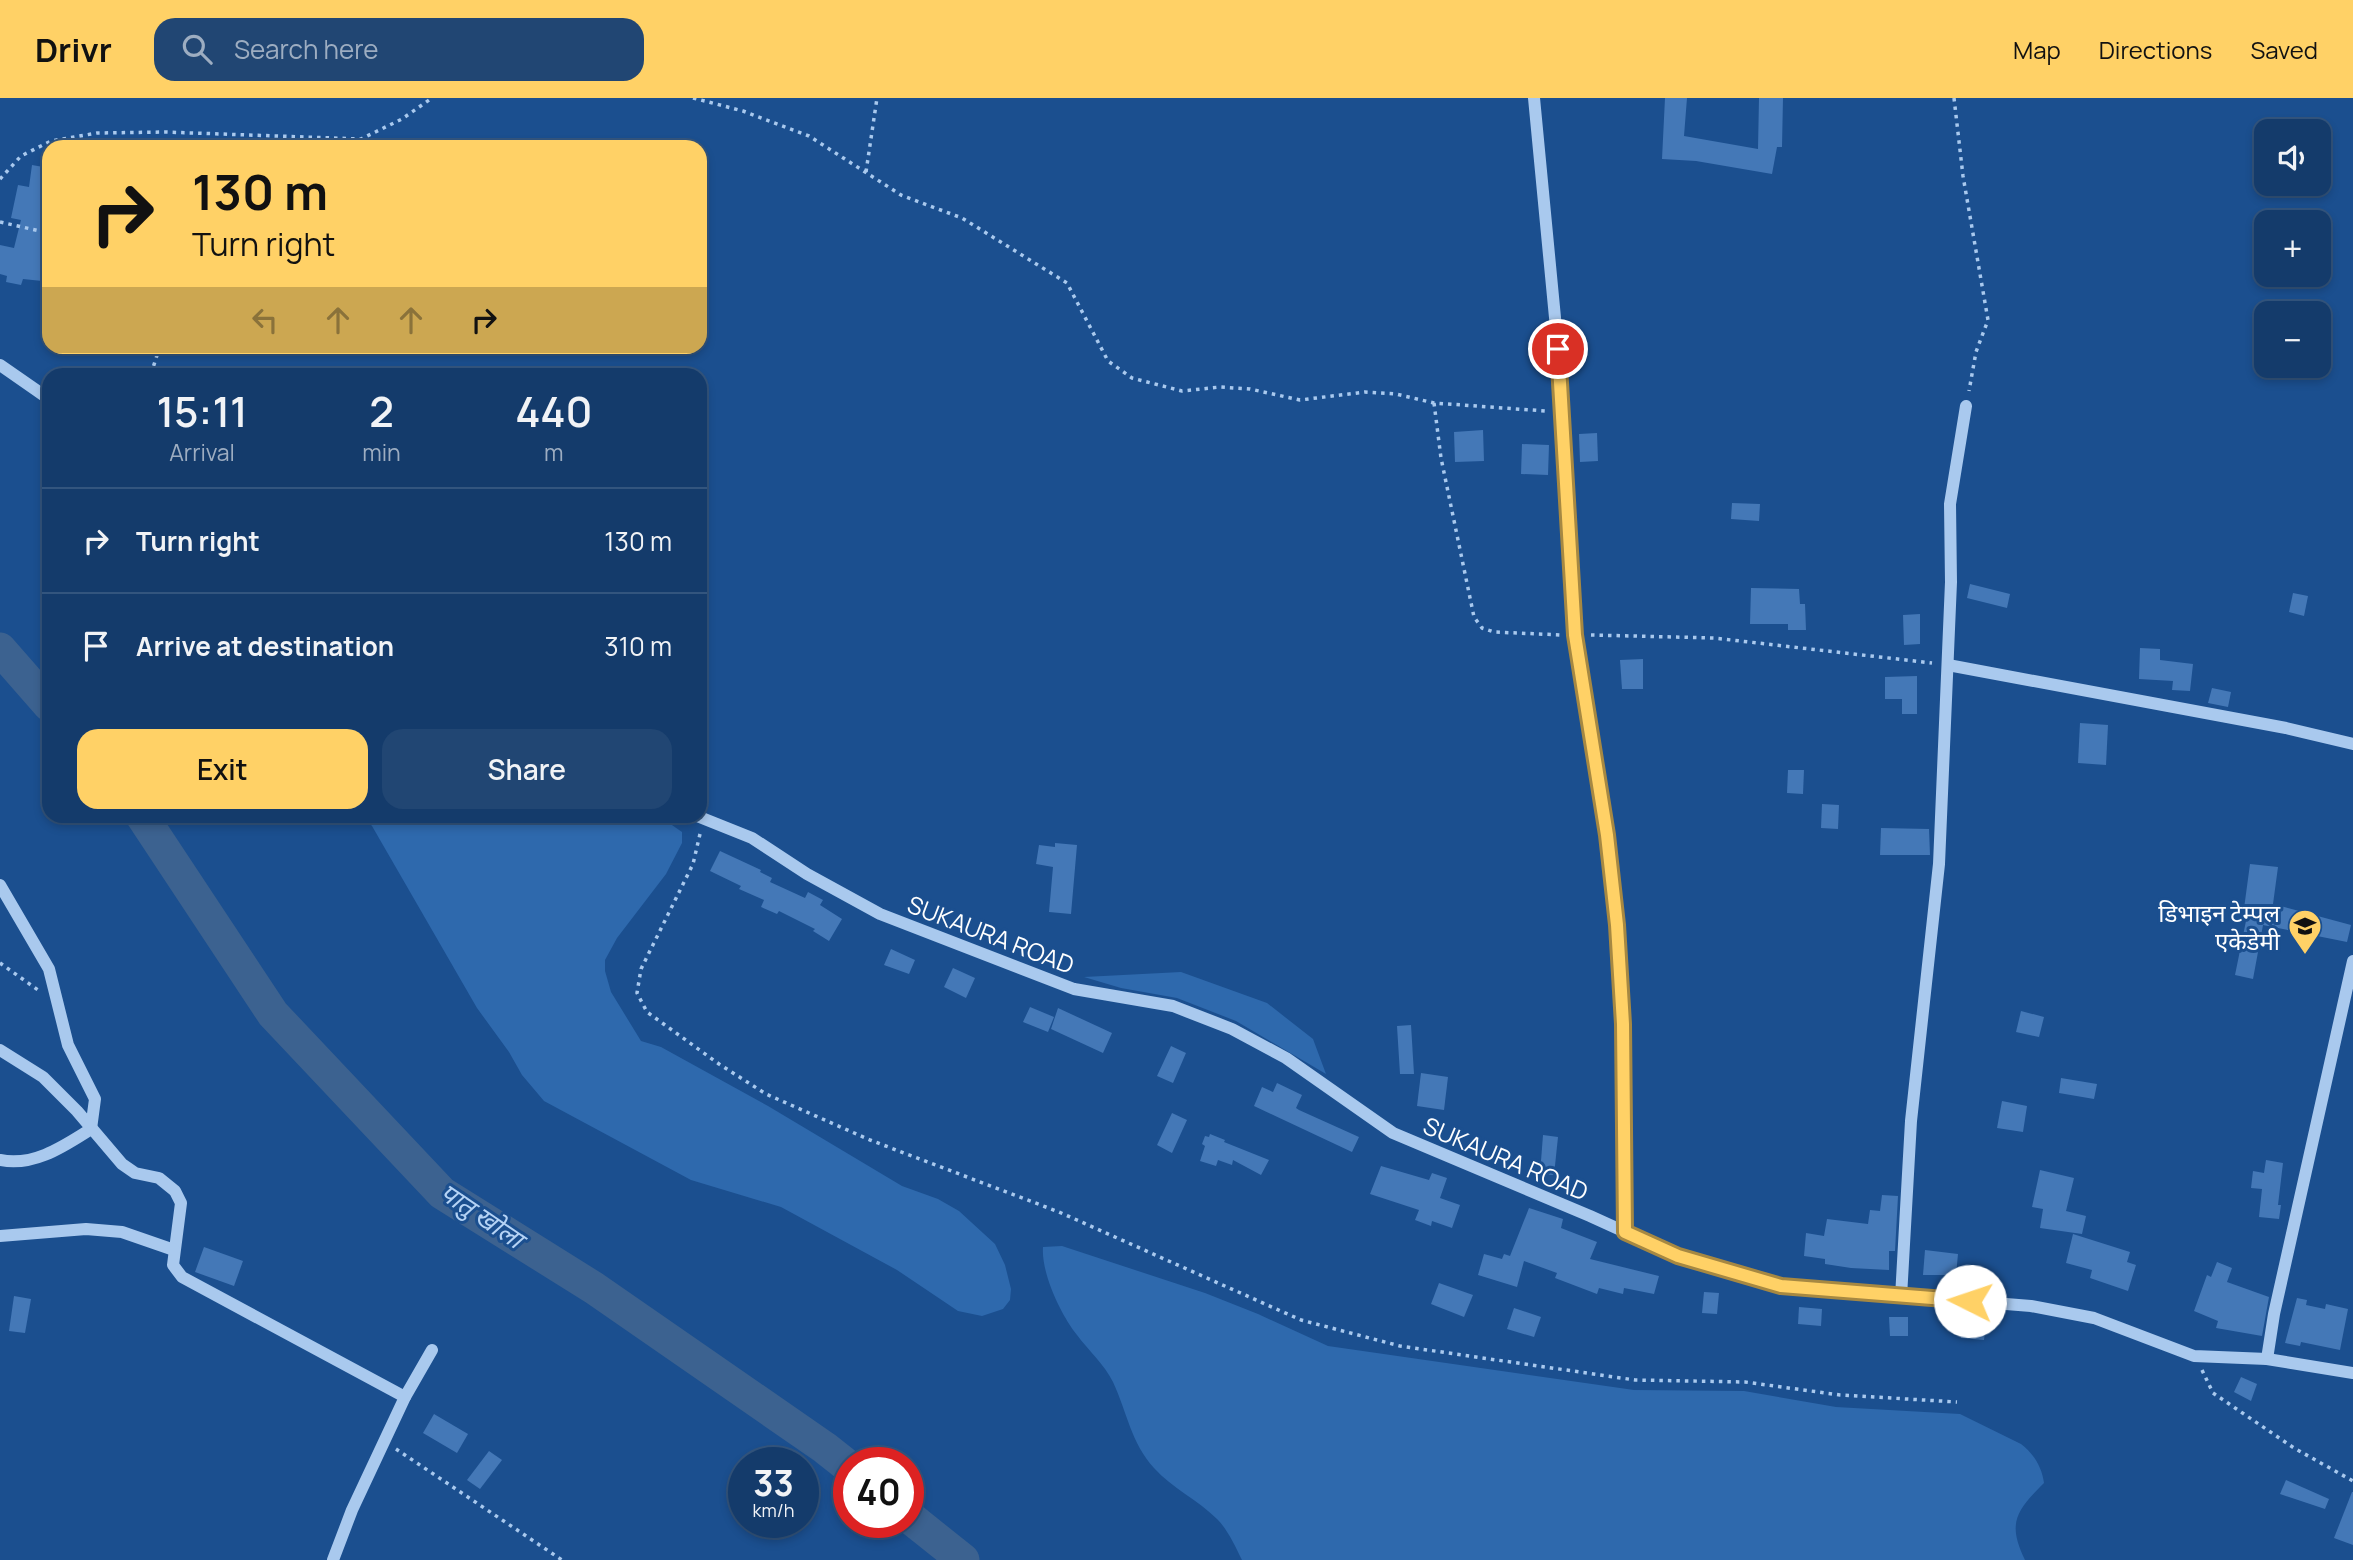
<!DOCTYPE html>
<meta charset="utf-8">
<style>
:root{--surface:#143b6b;--page:#214673;--text:#f1f3f6;--muted:#9dadc1;--line:#33557e;--accent:#ffd166}
body{margin:0;font-family:Manrope,"Noto Sans Devanagari",sans-serif;background:var(--page);color:var(--text);height:100vh;display:flex;flex-direction:column;font-size:26px;white-space:nowrap}
*{box-sizing:border-box;margin:0}
p{font-size:23px;color:var(--muted)}
.icon{flex:none;width:38px;height:38px;fill:none;stroke:currentColor;stroke-width:2;stroke-linecap:round;stroke-linejoin:round}
.map{position:relative;flex:1;overflow:hidden}
.drawer{position:absolute;left:42px;top:270px;width:665px;height:455px;display:flex;flex-direction:column;background:var(--surface);border-radius:21px;box-shadow:0 4px 10px #0003,0 0 0 2px var(--line)}
.drawer>*{flex:none}
.top-card{position:absolute;left:42px;top:42px;width:665px;height:214px;border-radius:21px;box-shadow:0 4px 10px #0003,0 0 0 2px var(--line);background:#ffd166;color:#111;overflow:hidden}
.fabs{position:absolute;left:2254px;top:21px;display:grid;gap:14px}
.fabs a{display:grid;place-items:center;width:77px;height:77px;border-radius:14px;background:var(--surface);box-shadow:0 4px 10px #0003,0 0 0 2px var(--line);font-size:35px}
.speed{position:absolute;left:728px;top:1349px;display:flex;gap:14px;font-size:35px;font-weight:700;text-align:center}
.speed>*{display:grid;place-content:center;width:91px;height:91px;border-radius:50%;background:var(--surface);box-shadow:0 4px 10px #0003,0 0 0 2px var(--line);line-height:1}
.speed small{font-size:18px;font-weight:400}
.speed .limit{border:10px solid #d22;background:#fff;color:#111}
.pin{position:absolute;display:grid;place-items:center;width:60px;height:60px;color:#fff;margin:-30px;border:4px solid #fff;border-radius:50%;box-shadow:0 2px 7px #0007}
.me{position:absolute;width:77px;margin:-38px;rotate:274deg;stroke-linejoin:round;filter:drop-shadow(0 0 5px #0008)}
.turn{display:flex;align-items:center;gap:24px;height:147px;padding:0 35px;font-size:32px}
.turn .icon{width:91px;height:91px;stroke-width:2.5}
.turn b{display:block;font-size:49px;line-height:60px}
.lanes{display:flex;align-items:center;height:66px;padding:0 35px;background:#0003;justify-content:center;gap:35px;direction:ltr}
.lanes .off{opacity:.35}
.eta{display:flex;justify-content:space-evenly;align-items:center;height:119px;text-align:center}
.eta b{font-size:42px;font-weight:600;line-height:49px}
.action{display:flex;gap:14px;margin-top:auto;padding:14px 35px}
.action a{flex:1;height:80px;border-radius:21px;background:var(--accent);color:#111;font-size:28px;font-weight:600;line-height:80px;text-align:center}
.action a+a{background:var(--page);color:var(--text)}
ul{padding:0;list-style:none}
li{display:flex;align-items:center;gap:21px;height:105px;padding:0 35px;border-top:2px solid var(--line)}
li div{flex:1}
li b{display:block;font-size:26px}
li em{font-style:normal}
header{display:flex;align-items:center;gap:42px;box-sizing:border-box;height:98px;padding:0 35px;background:var(--accent);color:#111}
header strong{font-size:33px}
nav{display:flex;gap:38px;margin-inline-start:auto;font-size:24px}
.search{width:490px;height:63px;background:var(--page);display:flex;align-items:center;gap:18px;box-sizing:border-box;padding:0 24px;border-radius:21px;color:var(--muted);font-size:26px}
.map>svg:first-child{display:block}
.green{fill:#2e69ad}
.lines{fill:none;stroke-linecap:round;stroke-linejoin:round}
.river{stroke:#3c6290;stroke-width:33}
.building{fill:#4478b7}
.path{stroke:#a9c9ee;stroke-width:3.5;stroke-dasharray:3.5 5;stroke-linecap:butt}
.minor{stroke:#a9c9ee;stroke-width:12}
.route-casing{stroke:#a68842;stroke-width:18}
.route{stroke:#ffd166;stroke-width:12}
.labels{text-anchor:middle;dominant-baseline:central;stroke-width:6;stroke-linejoin:round;paint-order:stroke}
.poi-label{font-size:24px;fill:#fff;stroke:#1b4f8f;text-anchor:end}
.street-label{font-size:24px;fill:#fff;stroke:#1b4f8f}
.water-label{font-size:26px;font-style:italic;fill:#b5d3f5;stroke:#1b4f8f}
</style>
<header>
<strong>Drivr</strong>
<div class="search"><svg class="icon" aria-label="search" viewBox="0 0 24 24"><circle cx="10" cy="10" r="6"/><path d="M15 15l6 6"/></svg>Search here</div>
<nav><a>Map</a><a>Directions</a><a>Saved</a></nav>
</header>
<div class="map">
<svg width="2353" height="1462" viewBox="0 0 2353 1462">
<rect width="100%" height="100%" fill="#1b4f8f"/>
<g class="green">
<path d="M363,718H659L682,734V745L666,776L617,840L605,862V873L611,894L641,943L661,949L768,1008L902,1088L938,1101L959,1113L995,1146L1005,1167L1011,1191L1010,1202L1003,1211L982,1218L958,1213L897,1172L781,1109L691,1082L544,1003L522,977L509,954L477,910L372,728Z"/>
<path d="M1181,874L1267,905L1313,941L1326,976L1236,923L1177,900L1121,890L1084,879Z"/>
<path d="M1062,1148L1205,1195L1258,1216L1328,1248L1634,1292L1744,1293L1836,1309L1960,1316L2021,1346C2034,1356 2042,1369 2044,1385C2016,1413 2007,1425 2025,1462H1242C1235,1448 1228,1432 1217,1421C1198,1402 1172,1390 1154,1370C1131,1345 1127,1314 1113,1284C1104,1266 1089,1253 1077,1237C1061,1217 1041,1175 1043,1149Z"/>
</g>
<g class="lines">
<g class="river">
<path d="M0,551L49,607"/>
<path d="M142,718L273,916L442,1095L594,1190L825,1350L849,1369"/>
<path d="M908,1418L963,1462"/>
</g>
</g>
<g class="building">
<path d="M1665,0H1687L1684,38L1758,51L1759,0H1783L1782,49H1777L1772,76L1696,63L1662,61Z"/>
<path d="M32,67L49,70V118L42,150L45,151L42,183L23,181L21,187L6,184L7,178L0,176V147L14,150L21,122L11,120L18,87L29,89Z"/>
<path d="M1483,332L1484,363L1455,364L1454,334Z"/>
<path d="M1597,335L1598,363L1580,364L1579,336Z"/>
<path d="M1522,346L1549,347L1548,377L1521,376Z"/>
<path d="M1732,405L1760,406L1759,423L1731,421Z"/>
<path d="M1970,486L2010,496L2007,510L1967,500Z"/>
<path d="M1751,490L1799,491L1800,506H1805L1806,532H1788V526H1750Z"/>
<path d="M2293,495L2308,498L2304,518L2289,514Z"/>
<path d="M1920,516V546L1904,547L1903,517Z"/>
<path d="M2140,550L2160,551V562L2193,566L2190,593L2172,592L2173,583L2139,581Z"/>
<path d="M1643,561V591H1622L1620,562Z"/>
<path d="M1917,578V616H1902V601H1885V579Z"/>
<path d="M2212,590L2231,594L2228,609L2208,605Z"/>
<path d="M2080,625L2108,627L2106,667L2078,665Z"/>
<path d="M1788,672H1804L1803,696L1787,695Z"/>
<path d="M1822,706L1839,707L1838,731L1821,730Z"/>
<path d="M1881,730L1929,731L1930,757H1880Z"/>
<path d="M1055,745L1077,747L1071,816L1049,814L1053,769L1036,766L1039,747L1055,749Z"/>
<path d="M720,753L761,772L760,774L772,780L770,784L805,800L808,794L823,802L820,807L842,821L829,843L813,833L815,831L779,813L777,816L761,809L764,802L739,791L741,788L710,773Z"/>
<path d="M2250,766L2278,769L2273,806L2351,827L2347,844L2263,827L2253,881L2235,877L2247,818H2243Z"/>
<path d="M891,851L915,862L909,876L884,867Z"/>
<path d="M953,870L975,880L966,900L944,889Z"/>
<path d="M1030,909L1054,919L1048,934L1023,924Z"/>
<path d="M1058,910L1112,935L1103,955L1051,931Z"/>
<path d="M2021,913L2044,919L2039,939L2016,934Z"/>
<path d="M1411,927L1414,976H1400L1397,928Z"/>
<path d="M1171,948L1186,955L1173,985L1157,978Z"/>
<path d="M1421,975L1448,979L1444,1012L1417,1008Z"/>
<path d="M2061,980L2097,986L2094,1001L2059,995Z"/>
<path d="M1277,985L1302,997L1296,1010L1299,1012L1359,1039L1352,1054L1254,1008L1262,989L1273,994Z"/>
<path d="M2002,1003L2027,1008L2023,1034L1997,1030Z"/>
<path d="M1172,1015L1187,1022L1172,1055L1157,1047Z"/>
<path d="M1210,1036L1225,1042L1224,1044L1269,1062L1261,1077L1233,1062L1232,1067L1218,1062L1216,1068L1200,1063L1205,1048L1202,1046L1205,1038L1209,1039Z"/>
<path d="M1543,1037L1558,1039L1554,1077L1540,1076Z"/>
<path d="M2266,1062L2283,1065L2278,1107H2281L2279,1121L2259,1119L2262,1091L2251,1090L2253,1073L2264,1075Z"/>
<path d="M1381,1068L1429,1082L1432,1075L1447,1080L1440,1100L1460,1107L1452,1130L1432,1123L1431,1128L1415,1122L1419,1112L1370,1096Z"/>
<path d="M2040,1072L2074,1080L2066,1113L2086,1118L2082,1136L2040,1130L2043,1111L2032,1109Z"/>
<path d="M1882,1097L1898,1098L1895,1153H1889V1172L1851,1170L1825,1166V1161L1804,1158L1806,1135L1824,1138L1827,1121L1868,1126L1870,1112L1880,1113Z"/>
<path d="M1529,1110L1563,1121L1561,1130L1597,1144L1590,1161L1659,1178L1654,1196L1624,1190L1623,1196L1599,1190L1597,1196L1555,1180L1557,1175L1524,1163L1517,1189L1478,1177L1484,1156L1502,1161L1504,1156L1510,1158Z"/>
<path d="M2073,1136L2130,1154L2127,1164L2136,1167L2128,1193L2090,1180L2092,1172L2066,1165Z"/>
<path d="M204,1149L243,1163L234,1188L195,1174Z"/>
<path d="M1925,1152L1958,1156L1956,1177H1923Z"/>
<path d="M2217,1164L2232,1170L2227,1184L2269,1199L2262,1238L2216,1230L2218,1223L2194,1213L2207,1177L2211,1179Z"/>
<path d="M1439,1185L1473,1197L1464,1219L1431,1206Z"/>
<path d="M1704,1194L1719,1195L1717,1216L1702,1215Z"/>
<path d="M14,1198L31,1201L25,1235L9,1233Z"/>
<path d="M2297,1200L2307,1202L2306,1207L2325,1211L2326,1206L2348,1211L2340,1252L2301,1244L2300,1248L2285,1245Z"/>
<path d="M1799,1209L1822,1211L1821,1228L1798,1226Z"/>
<path d="M1514,1210L1541,1219L1534,1239L1507,1231Z"/>
<path d="M1889,1219H1908V1238H1890Z"/>
<path d="M1963,1222L1986,1225L1984,1242L1961,1240Z"/>
<path d="M2241,1279L2257,1286L2251,1303L2234,1294Z"/>
<path d="M434,1316L468,1336L457,1355L423,1335Z"/>
<path d="M489,1353L502,1362L480,1391L467,1382Z"/>
<path d="M2286,1382L2329,1401L2325,1411L2280,1396Z"/>
<path d="M2352,1394H2353V1447L2334,1440Z"/>
</g>
<g class="lines">
<g class="path">
<path d="M693,0L743,13L809,38L901,97L962,120L1067,185L1108,263L1132,280L1182,293L1220,289L1250,291L1300,302L1365,294L1396,296L1434,305L1545,313"/>
<path d="M1954,0L1963,78L1988,222L1976,254L1969,293"/>
<path d="M866,74L877,0"/>
<path d="M0,81L21,58L51,43L97,35L165,34L361,41L402,21L432,0"/>
<path d="M0,124L49,135"/>
<path d="M151,276L160,248"/>
<path d="M1434,305L1441,360L1474,519L1482,530L1494,534L1562,537"/>
<path d="M1591,537L1714,540L1932,565"/>
<path d="M700,736L693,766L641,871L637,895L647,914L719,966L766,996L870,1042L1059,1114L1301,1222L1400,1248L1635,1282L1745,1284L1840,1297L1957,1304"/>
<path d="M0,865L38,892"/>
<path d="M2202,1272L2213,1295L2294,1350L2353,1383"/>
<path d="M396,1351L562,1462"/>
</g>
<g class="minor">
<path d="M1534,0L1556,230L1575,537L1607,737L1617,827L1623,926L1625,1134"/>
<path d="M0,267L49,301"/>
<path d="M1948,567L2286,630L2353,646"/>
<path d="M697,718L752,740L807,776L880,816L1074,891L1173,908L1232,931L1286,960L1393,1035L1590,1118L1678,1158L1781,1188L2031,1208L2094,1220L2194,1258L2267,1261L2353,1275"/>
<path d="M0,787L49,871L68,947L95,1001L91,1031C64,1048 34,1069 0,1062"/>
<path d="M0,952L43,979L77,1013L122,1066L135,1075L159,1080L175,1093L181,1105L173,1167L182,1179L405,1299"/>
<path d="M0,1138L86,1131L122,1134L174,1152"/>
<path d="M1901,1199L1911,1023L1939,766L1951,484L1950,406L1966,308"/>
<path d="M2267,1261L2274,1216L2353,863"/>
<path d="M333,1462L352,1412L405,1299L432,1252"/>
</g>
</g>
<g class="lines">
<defs>
<path id="route" d="M1558,251L1575,537L1607,737L1617,827L1623,926L1625,1134L1678,1158L1781,1188L1970,1203"/>
</defs>
<use href="#route" class="route-casing"/>
<use href="#route" class="route"/>
</g>
<defs>
<symbol id="school-pin" viewBox="-11 -11 22 30"><path d="M0 17L-7.5 6A9.5 9.5 0 1 1 7.5 6Z" fill="#ffd166" stroke="#1b4f8f"/><path d="M0-5L7-2L0 1L-7-2ZM-4 1L0 2.5L4 1V4Q0 6-4 4Z" fill="#111"/></symbol>
</defs>
<g fill-rule="evenodd">
<use href="#school-pin" x="2286" y="809" width="38" height="52"/>
</g>
<g class="labels">
<g class="poi-label">
<text x="2280" y="814">डिभाइन टेम्पल<tspan x="2280" dy="28">एकेडेमी</tspan></text>
</g>
<g class="street-label">
<text transform="translate(991 836) rotate(21)">SUKAURA ROAD</text>
<text transform="translate(1506 1060) rotate(23)">SUKAURA ROAD</text>
</g>
<g class="water-label">
<text transform="translate(482 1117) rotate(34)">पातु खोला</text>
</g>
</g>
</svg>
<div class="fabs">
<a><svg class="icon" aria-label="sound" viewBox="0 0 24 24"><path d="M4 9h4l5-4v14l-5-4H4zM17 9q2 3 0 6"/></svg></a>
<a>+</a>
<a>−</a>
</div>
<div class="speed"><div>33<small>km/h</small></div><div class="limit">40</div></div>
<div class="pin" style="left:1558px;top:251px;background:#d93025"><svg class="icon" aria-label="arrive" viewBox="0 0 24 24"><path d="M6 21V4h12l-3 4 3 4H6"/></svg></div>
<svg class="me" style="left:1970px;top:1203px" viewBox="-20 -20 40 40"><circle r="19" fill="#fff"/><path d="M0-13L10 11 0 6-10 11z" fill="#ffd166"/></svg>
<div class="top-card">
<div class="turn"><svg class="icon" aria-label="right" viewBox="0 0 24 24"><path d="M7 20v-9h11M14 6l5 5-5 5"/></svg><div><b>130 m</b>Turn right</div></div>
<div class="lanes"><svg class="icon off" aria-label="left" viewBox="0 0 24 24"><path d="M17 20v-9H6M10 6l-5 5 5 5"/></svg><svg class="icon off" aria-label="ahead" viewBox="0 0 24 24"><path d="M12 20V5M6 11l6-6 6 6"/></svg><svg class="icon off" aria-label="ahead" viewBox="0 0 24 24"><path d="M12 20V5M6 11l6-6 6 6"/></svg><svg class="icon" aria-label="right" viewBox="0 0 24 24"><path d="M7 20v-9h11M14 6l5 5-5 5"/></svg></div>
</div>
<section class="drawer">
<div class="eta">
<div><b>15:11</b><p>Arrival</p></div>
<div><b>2</b><p>min</p></div>
<div><b>440</b><p>m</p></div>
</div>
<ul>
<li><svg class="icon" aria-label="right" viewBox="0 0 24 24"><path d="M7 20v-9h11M14 6l5 5-5 5"/></svg><div><b>Turn right</b></div><em>130 m</em></li>
<li><svg class="icon" aria-label="arrive" viewBox="0 0 24 24"><path d="M6 21V4h12l-3 4 3 4H6"/></svg><div><b>Arrive at destination</b></div><em>310 m</em></li>
</ul>
<div class="action"><a>Exit</a><a>Share</a></div>
</section>
</div>
